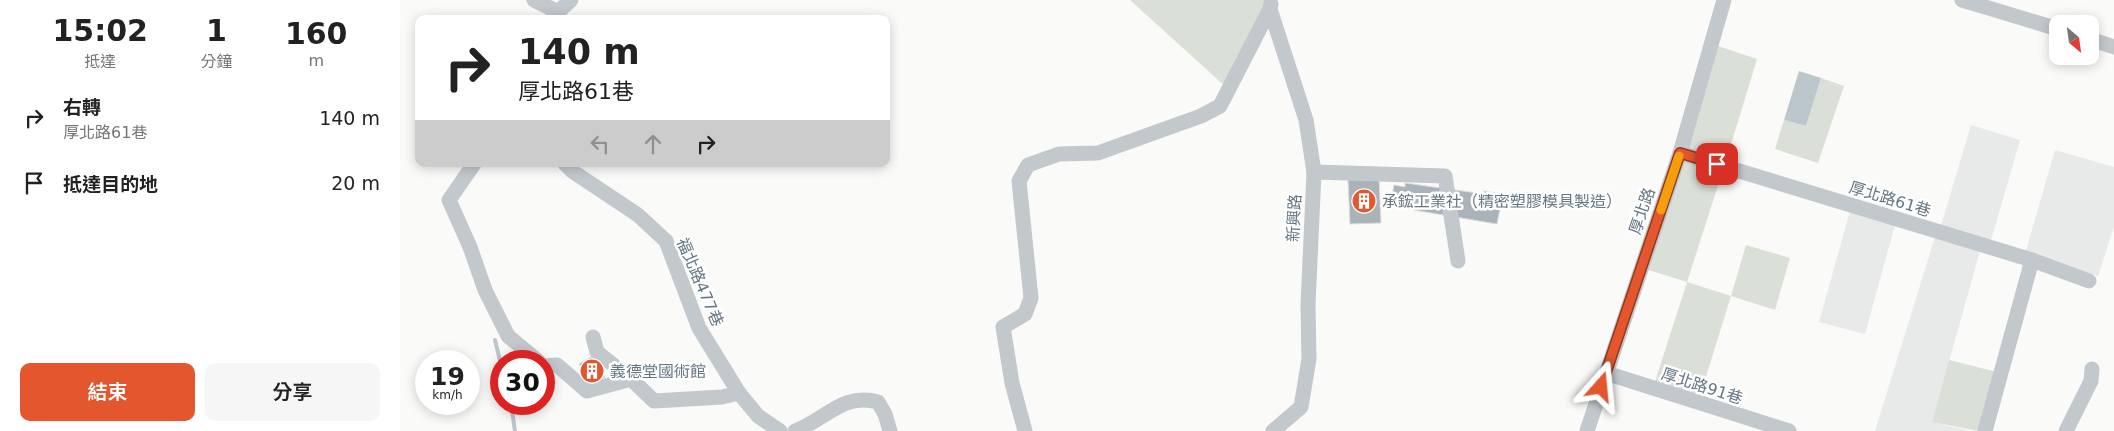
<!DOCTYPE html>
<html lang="zh-TW">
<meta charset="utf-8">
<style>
:root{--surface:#fff;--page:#f6f6f6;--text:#222;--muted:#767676;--accent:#e4572e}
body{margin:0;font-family:"DejaVu Sans","Noto Sans TC",sans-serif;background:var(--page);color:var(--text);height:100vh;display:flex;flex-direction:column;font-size:19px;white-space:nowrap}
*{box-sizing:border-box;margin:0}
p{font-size:16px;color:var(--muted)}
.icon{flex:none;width:28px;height:28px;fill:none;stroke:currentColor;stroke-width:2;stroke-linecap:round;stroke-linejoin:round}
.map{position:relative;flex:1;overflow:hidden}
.side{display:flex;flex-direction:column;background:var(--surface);width:400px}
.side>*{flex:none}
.top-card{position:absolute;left:15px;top:15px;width:475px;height:152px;border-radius:10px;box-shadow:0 2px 12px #0003;background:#fff;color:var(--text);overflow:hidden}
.needle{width:32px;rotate:151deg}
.buttons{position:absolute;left:1649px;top:15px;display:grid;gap:10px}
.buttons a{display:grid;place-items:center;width:50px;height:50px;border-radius:10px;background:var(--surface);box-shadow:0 2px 12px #0003;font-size:25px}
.speed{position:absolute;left:15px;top:350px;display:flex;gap:10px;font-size:25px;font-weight:700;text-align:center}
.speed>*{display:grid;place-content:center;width:65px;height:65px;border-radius:50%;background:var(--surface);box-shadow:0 2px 12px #0003;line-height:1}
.speed small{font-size:12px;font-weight:400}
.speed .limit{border:8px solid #d22;background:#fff;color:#111}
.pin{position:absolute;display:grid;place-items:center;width:42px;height:42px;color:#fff;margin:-21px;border-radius:10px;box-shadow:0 2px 8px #0006}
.me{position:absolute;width:55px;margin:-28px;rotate:18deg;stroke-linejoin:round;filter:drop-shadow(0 0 4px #0008)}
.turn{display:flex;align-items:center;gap:18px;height:105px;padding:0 20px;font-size:22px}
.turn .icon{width:65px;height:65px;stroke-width:2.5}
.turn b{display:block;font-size:35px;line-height:42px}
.lanes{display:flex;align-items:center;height:48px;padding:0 20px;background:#0003;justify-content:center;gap:25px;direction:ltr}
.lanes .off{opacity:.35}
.eta{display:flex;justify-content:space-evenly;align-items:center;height:85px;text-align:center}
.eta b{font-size:30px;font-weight:600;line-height:35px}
.primary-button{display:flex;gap:10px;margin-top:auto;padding:10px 20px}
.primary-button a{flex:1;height:58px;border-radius:10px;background:var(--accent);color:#fff;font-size:20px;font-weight:600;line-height:58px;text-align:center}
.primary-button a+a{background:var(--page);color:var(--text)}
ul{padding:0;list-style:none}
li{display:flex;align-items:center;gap:15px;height:65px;padding:0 20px}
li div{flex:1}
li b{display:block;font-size:19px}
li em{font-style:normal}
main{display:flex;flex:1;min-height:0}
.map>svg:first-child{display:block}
.built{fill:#e8e9e9}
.green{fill:#dadfd7}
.water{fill:#bbc7cb}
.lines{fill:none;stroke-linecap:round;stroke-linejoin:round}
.stream{stroke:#bbc7cb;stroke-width:4}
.building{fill:#aab3b9;stroke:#dcdcda}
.minor{stroke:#c3c8cc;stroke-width:15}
.route-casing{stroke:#94391e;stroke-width:12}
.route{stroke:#e4572e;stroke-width:9}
.slow{stroke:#f59e0b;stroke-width:9}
.labels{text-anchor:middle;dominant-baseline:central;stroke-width:5;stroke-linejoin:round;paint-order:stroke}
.street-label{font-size:16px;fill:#657683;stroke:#fff}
.poi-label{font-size:16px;fill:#657683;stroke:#fff;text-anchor:start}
</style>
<main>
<section class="side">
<div class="eta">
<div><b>15:02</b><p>抵達</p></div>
<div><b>1</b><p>分鐘</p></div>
<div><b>160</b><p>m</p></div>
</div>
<ul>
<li><svg class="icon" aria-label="right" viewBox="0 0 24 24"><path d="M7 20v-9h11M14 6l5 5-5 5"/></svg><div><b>右轉</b><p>厚北路61巷</p></div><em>140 m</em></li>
<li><svg class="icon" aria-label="arrive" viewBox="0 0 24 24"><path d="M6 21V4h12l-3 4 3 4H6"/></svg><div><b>抵達目的地</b></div><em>20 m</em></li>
</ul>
<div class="primary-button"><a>結束</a><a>分享</a></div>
</section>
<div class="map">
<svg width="1714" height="431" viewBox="0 0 1714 431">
<rect width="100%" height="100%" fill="#fafaf8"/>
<g class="built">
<path d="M1571,125L1620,140L1590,244L1540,229Z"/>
<path d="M1655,150L1714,167V227L1698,276L1625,254Z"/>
<path d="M1450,211L1495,225L1465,334L1419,322Z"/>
<path d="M1535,237L1580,251L1532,422L1571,431H1475Z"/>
</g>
<g class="green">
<path d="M730,0H865V17L826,87Z"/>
<path d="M1312,44L1357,59L1325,164L1286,153Z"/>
<path d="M1421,78L1444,86L1418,163L1375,149L1384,120L1406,126Z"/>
<path d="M1285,161L1322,173L1287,282L1331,296L1346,245L1390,258L1375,310L1331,296L1299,399L1254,385L1287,282L1242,268Z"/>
<path d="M1549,360L1597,372L1579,431L1532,422Z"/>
</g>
<path class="water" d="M1399,71L1421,78L1406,126L1384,120Z"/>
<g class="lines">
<g class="stream">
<path d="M95,340L101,365"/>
<path d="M111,404L115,431"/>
</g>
</g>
<g class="building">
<path d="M979,178L981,223L950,224L948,180Z"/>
<path d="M1005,183L1084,194V191L1103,194L1097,224L990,206L994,185L1005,187Z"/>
<path d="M191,357L205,377L192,384L179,364Z"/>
</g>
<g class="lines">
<g class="minor">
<path d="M134,0L158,12"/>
<path d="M1562,0L1658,29"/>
<path d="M871,4L870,9L906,120L914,172L908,305L909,359L901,407L873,431"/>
<path d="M158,12L171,0"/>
<path d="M1690,39L1714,47"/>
<path d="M1280,153L1632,260L1689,281"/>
<path d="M74,164L49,200L70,247L85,290L108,336L138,361"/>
<path d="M165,164L172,171L238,215L266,241L299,328L339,393L358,416L380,431"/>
<path d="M914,172L1045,176L1058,261"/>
<path d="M193,337L197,352L231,379"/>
<path d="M144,366L157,365L187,391L231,379L254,401L322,397L339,393"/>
<path d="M1206,373L1389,431"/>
<path d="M395,431C425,420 443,392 478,402L485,414L490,431"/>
<path d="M625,431L612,383L603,327L625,314L631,298L619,181L628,165L659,154L698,153L801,116L820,106L870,9"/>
<path d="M1187,431L1280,153L1324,0"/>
<path d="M1585,431L1632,260"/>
<path d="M1666,431L1691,381L1692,369"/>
</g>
</g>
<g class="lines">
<defs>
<path id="route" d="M1201,387L1280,153L1317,164"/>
</defs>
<use href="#route" class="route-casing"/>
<use href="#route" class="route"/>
<path class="slow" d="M1261,210L1279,156"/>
</g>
<defs>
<symbol id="building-disc" viewBox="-11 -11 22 22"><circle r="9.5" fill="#e4572e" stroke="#fff"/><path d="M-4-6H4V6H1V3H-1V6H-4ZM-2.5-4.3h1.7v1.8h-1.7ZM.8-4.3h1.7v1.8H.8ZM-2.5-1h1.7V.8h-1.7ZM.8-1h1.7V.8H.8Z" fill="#fff"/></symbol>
</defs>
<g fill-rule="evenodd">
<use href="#building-disc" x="950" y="187" width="28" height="28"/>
<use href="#building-disc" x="178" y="357" width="28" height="28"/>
</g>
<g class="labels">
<g class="street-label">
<text transform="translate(1490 199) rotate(17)">厚北路61巷</text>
<text transform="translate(1242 211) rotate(-71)">厚北路</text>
<text transform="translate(894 218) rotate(-87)">新興路</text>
<text transform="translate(300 282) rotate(67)">福北路477巷</text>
<text transform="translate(1302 386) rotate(18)">厚北路91巷</text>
</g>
<g class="poi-label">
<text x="982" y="201">承鋐工業社（精密塑膠模具製造）</text>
<text x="210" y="371">義德堂國術館</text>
</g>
</g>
</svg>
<div class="buttons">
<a><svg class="needle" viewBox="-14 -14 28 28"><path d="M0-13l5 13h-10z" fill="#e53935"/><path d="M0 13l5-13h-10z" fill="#767676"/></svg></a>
</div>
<div class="speed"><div>19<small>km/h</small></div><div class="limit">30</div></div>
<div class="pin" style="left:1317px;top:164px;background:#d93025"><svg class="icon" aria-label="arrive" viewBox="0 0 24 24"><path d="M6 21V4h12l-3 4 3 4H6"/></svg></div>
<svg class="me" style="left:1201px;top:387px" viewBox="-20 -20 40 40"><path d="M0-17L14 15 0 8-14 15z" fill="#e4572e" stroke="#fff" stroke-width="4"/></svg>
<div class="top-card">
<div class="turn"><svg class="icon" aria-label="right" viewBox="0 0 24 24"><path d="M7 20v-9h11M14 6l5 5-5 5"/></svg><div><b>140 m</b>厚北路61巷</div></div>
<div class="lanes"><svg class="icon off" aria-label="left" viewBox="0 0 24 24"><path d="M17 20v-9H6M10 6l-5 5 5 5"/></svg><svg class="icon off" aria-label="ahead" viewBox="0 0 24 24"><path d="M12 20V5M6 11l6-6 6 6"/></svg><svg class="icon" aria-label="right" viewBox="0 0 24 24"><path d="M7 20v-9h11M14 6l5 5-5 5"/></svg></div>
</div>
</div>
</main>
